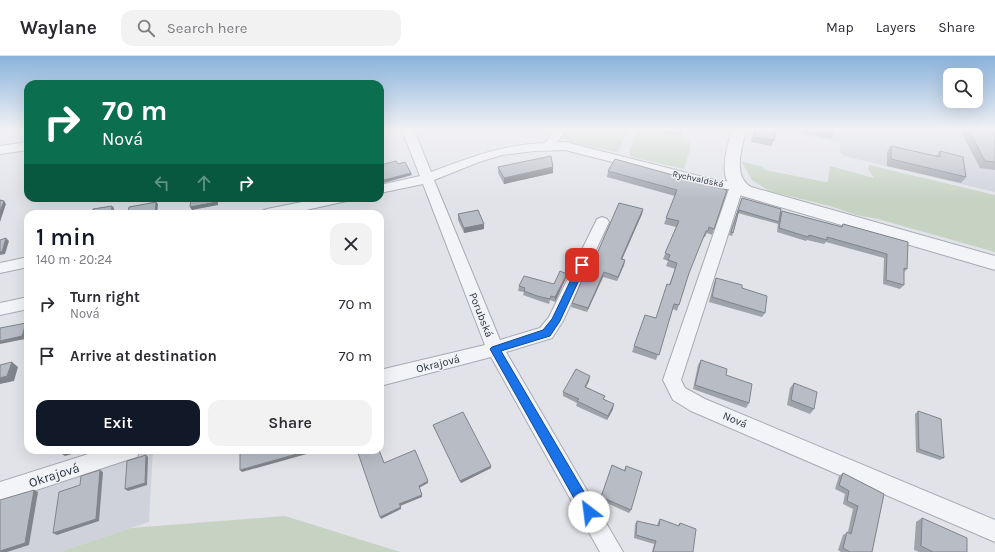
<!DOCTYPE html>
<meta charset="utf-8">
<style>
:root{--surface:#fff;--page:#f2f2f3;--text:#2b2b33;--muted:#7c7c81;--line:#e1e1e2;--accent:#111827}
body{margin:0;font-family:Karla,sans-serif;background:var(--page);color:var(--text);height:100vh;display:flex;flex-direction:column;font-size:15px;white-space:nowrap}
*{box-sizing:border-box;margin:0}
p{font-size:13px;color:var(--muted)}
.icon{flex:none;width:22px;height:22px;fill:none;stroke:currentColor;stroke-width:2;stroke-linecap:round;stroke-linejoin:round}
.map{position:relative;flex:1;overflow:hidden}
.panel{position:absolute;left:24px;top:154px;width:360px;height:244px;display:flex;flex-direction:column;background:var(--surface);border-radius:12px;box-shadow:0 4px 16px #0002}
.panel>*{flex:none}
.guide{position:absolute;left:24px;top:24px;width:360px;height:122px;border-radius:12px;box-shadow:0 4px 16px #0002;background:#0b6e4f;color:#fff;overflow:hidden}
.fabs{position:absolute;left:943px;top:12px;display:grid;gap:8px}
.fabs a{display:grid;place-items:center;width:40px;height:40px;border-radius:8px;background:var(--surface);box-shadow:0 4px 16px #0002;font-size:20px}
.pin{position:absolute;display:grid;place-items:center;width:34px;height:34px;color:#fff;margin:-17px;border-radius:8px;box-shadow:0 2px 6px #0006}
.me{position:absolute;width:44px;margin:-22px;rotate:330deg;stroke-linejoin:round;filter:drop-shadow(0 0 3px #0008)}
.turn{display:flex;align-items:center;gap:14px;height:84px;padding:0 12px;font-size:18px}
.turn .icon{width:52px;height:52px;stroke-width:2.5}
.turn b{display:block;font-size:28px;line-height:34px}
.lanes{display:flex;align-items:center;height:38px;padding:0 12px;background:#0003;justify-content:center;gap:20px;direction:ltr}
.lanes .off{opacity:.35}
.round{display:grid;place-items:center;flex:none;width:42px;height:42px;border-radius:12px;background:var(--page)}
.summary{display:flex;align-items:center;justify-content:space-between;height:68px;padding:0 12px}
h1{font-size:24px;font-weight:600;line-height:30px;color:var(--accent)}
.cta{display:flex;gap:8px;margin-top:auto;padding:8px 12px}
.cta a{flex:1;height:46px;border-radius:12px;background:var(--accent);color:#fff;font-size:16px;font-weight:600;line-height:46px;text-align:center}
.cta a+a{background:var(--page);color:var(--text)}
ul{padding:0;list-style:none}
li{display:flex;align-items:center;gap:12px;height:52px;padding:0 12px}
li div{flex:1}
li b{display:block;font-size:15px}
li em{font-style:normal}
header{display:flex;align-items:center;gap:24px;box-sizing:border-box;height:56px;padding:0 20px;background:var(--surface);border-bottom:1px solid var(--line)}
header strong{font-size:19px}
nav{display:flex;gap:22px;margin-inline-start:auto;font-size:14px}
.search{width:280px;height:36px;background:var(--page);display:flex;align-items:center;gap:10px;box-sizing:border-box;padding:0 14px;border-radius:12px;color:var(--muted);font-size:15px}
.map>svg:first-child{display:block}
.built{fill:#cfd2da}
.green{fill:#c6d2c2}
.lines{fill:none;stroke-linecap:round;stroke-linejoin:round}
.minor-casing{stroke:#a6aab3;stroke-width:2}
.tertiary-casing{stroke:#a6aab3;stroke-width:2}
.minor{fill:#f3f4f7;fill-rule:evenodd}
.tertiary{fill:#f3f4f7;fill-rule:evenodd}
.wall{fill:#9ea2a9}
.shaded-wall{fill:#81848a}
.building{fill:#b8bcc5;stroke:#81848a}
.route{fill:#1a73e8;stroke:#114b97}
.labels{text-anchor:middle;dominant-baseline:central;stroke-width:3;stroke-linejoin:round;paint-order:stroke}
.far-street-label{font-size:9px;fill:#2a313f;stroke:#f0f2f6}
.street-label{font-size:11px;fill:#2a313f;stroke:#f0f2f6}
.near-street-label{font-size:13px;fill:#2a313f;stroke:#f0f2f6}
</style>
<header>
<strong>Waylane</strong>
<div class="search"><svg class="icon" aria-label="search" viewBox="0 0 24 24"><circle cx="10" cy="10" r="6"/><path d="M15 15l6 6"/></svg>Search here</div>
<nav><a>Map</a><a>Layers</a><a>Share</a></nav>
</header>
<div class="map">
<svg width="995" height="496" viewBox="0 0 995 496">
<rect width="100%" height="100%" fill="#e1e3e9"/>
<g class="built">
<path d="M795,74H995V136L844,100L840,96V87L794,77Z"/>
<path d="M148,394H153L149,466L59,496H0V443Z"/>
</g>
<g class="green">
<path d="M565,74H629L618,96H615L570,86L563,82L562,79Z"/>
<path d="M638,74C654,74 676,76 690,86L691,90L684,113L631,101L629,96Z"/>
<path d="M741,105L763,111L765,114L826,126L828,125L830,110L874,122L868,113L869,109L995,139V196L878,163L856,159L830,150L769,135L752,124Z"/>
<path d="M285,460L400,496H59L131,472Z"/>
</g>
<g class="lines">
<defs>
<g id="minor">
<path d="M402,74H414L431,116C472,101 500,89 545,87L554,74H566L557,86H565L719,125L742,126L744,129L681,324L685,332L705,343L995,464V486L691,355L673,344L663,324L729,133H719L565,94L534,95L502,99L479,106L434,124L500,284L540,272L549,261L597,163L602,161L607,163L609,166L563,265L552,282L506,296L623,496H600L491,301L380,330V314L485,289L423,128L380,137V129L420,120Z"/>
<path d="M28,86V94L0,98V90Z"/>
<path d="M322,142H349L347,145L342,146L288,158H260L262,155L267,153Z"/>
<path d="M28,201V211L0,217V207Z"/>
<path d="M28,241V253L0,259V247Z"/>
<path d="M101,394H140L137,401L130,403L0,446V426Z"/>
</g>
<path id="tertiary" d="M732,74H746C742,91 732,120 751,131L995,200V214L739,139C716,125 726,95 732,74Z"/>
</defs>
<use href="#minor" class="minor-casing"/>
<use href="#tertiary" class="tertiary-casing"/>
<use href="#minor" class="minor"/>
<use href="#tertiary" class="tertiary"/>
</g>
<g class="wall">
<path d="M654,74H682L680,80Z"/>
<path d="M754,74H776L774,84L771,90L751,86Z"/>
<path d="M799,74H836L831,83L798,76Z"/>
<path d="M960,74H993L995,77V114L980,112Z"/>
<path d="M891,90L936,100L940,95L966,121L961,127L887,110V96Z"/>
<path d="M498,111L553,117L504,128L498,117Z"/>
<path d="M608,115L727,134L712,179L707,177L705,181H703L689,217L677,255L673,253L656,304L632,296L645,259L656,262L669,229L675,213L666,210L668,205L663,203L676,171L664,168L675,140L607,121Z"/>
<path d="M742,142L780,158L782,155L841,171L843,168L908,186L907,213L904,216V229L900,233L883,228L884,202L826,186L824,188L807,184L806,185L777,176L778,167V168L738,157L733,177L732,180L729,179Z"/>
<path d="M643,153L642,158L622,203L625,204L624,209L617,225L603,221L587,256L571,251L572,247L586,223Z"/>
<path d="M458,158L484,173L464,177L458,164Z"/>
<path d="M567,218L566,222L555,246L550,244L549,248L537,244L523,239L524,236L518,235L519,230L554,228Z"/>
<path d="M716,222L742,232L765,257L762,261L709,246L714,227Z"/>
<path d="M701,304L726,319L749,347L746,352L693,333L698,309Z"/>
<path d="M589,325L586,331L605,340L604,343L613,353L607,364L576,350L577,347L563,340V336Z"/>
<path d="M794,327L814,353L810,358L787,349L790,332Z"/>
<path d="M918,355L944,402L940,404L916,396L915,358Z"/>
<path d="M433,369L491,410V412L461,427L434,371Z"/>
<path d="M612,409L624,414L626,410L631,454L629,457L600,444Z"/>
<path d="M843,417L884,438L872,496H841L838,494L843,479L848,476L853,453L843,448L845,438L835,433L839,420Z"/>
<path d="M922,462L967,496H919L914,494L916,466Z"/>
<path d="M660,463L677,470L680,467L693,496H652L654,488L634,482L635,468L637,465L657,470L658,466Z"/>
</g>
<g class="shaded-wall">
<path d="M553,111V117L504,128V122Z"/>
<path d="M411,117L412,119L380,128V125Z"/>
<path d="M217,142H218V149L192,154L190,151Z"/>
<path d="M4,145L6,148L0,166V156Z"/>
<path d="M156,146L158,148L157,158H155Z"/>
<path d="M112,150L114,152L113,158H111Z"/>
<path d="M643,153L642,158L620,208L621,203Z"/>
<path d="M484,168V173L464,177V172Z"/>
<path d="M6,182L9,185L5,198L0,199V196Z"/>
<path d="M625,204L624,209L617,225L618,221Z"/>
<path d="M604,216L603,221L587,256L588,252Z"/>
<path d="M567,218L566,222L555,246V241Z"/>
<path d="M26,267L28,269V272L25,283L0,288V285Z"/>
<path d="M12,306L18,311L14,325L0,328V322Z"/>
<path d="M590,320L589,325L584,335L585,331Z"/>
<path d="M614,348L613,353L607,364L608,360Z"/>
<path d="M76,394H86L65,400L62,398Z"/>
<path d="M311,394H321L242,416L240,414Z"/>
<path d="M146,399L148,401L147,429L128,435L125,433Z"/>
<path d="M491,410V412L461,427L460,425Z"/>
<path d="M100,414L103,416L99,465L57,479L53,477Z"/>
<path d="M428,425V427L419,432V430Z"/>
<path d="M34,434L38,436L29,489L7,496H0Z"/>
<path d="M422,439V441L400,450L399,448Z"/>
<path d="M401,451V453L381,463L380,461Z"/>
</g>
<g class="building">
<path d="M755,74H776L774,84L754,81Z"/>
<path d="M969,74H993L995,77V106L985,105Z"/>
<path d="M891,90L940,101V95L963,101L966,121L891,103Z"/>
<path d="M551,100L553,111L504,122L498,111Z"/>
<path d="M615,103L727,134L714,173L709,171L708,175H706L689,217L679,249L674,248L659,299L634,290L645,259L656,262L667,228L670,229L677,207L668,204L670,199L665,197L679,165L666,162L677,134L608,115Z"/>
<path d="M396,105L398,108L405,106L411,117L380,125V109Z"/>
<path d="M191,142H217V146L190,151Z"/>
<path d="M742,142L781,153L779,166L739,154L733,177L731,176Z"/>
<path d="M0,144L4,145L0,156Z"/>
<path d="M156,146L155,158H128L129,151Z"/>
<path d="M619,147L643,153L621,203L625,204L618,221L604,216L588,252L572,247L583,222L586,223Z"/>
<path d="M112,150L111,158H92L93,153Z"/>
<path d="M478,154L484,168L464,172L458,158Z"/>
<path d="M782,155L842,171L843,168L908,186L907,213L904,212V229L886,224L887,198L827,181V184L809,179L808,181L779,172Z"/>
<path d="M6,182L2,196H0V184Z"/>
<path d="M560,215L567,218L555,241L551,240L550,243L537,240L524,235L525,232L519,230L524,220L554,228Z"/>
<path d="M716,222L742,229V232L767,240L765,257L712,241Z"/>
<path d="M26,267L22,280L0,285V272Z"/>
<path d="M701,304L727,313L726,319L752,328L749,347L695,329Z"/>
<path d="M12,306L7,320L0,322V309Z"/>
<path d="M576,313L590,320L585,331L605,340L603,343L614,348L608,360L577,345L579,343L563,336Z"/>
<path d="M794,327L817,336L814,353L791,344Z"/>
<path d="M918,355L941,363L944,402L919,393Z"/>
<path d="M463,356L491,410L460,425L433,369Z"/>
<path d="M62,394H76L62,398Z"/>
<path d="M240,394H311L240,414Z"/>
<path d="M367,394H379L384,407L415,394L428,425L419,430L422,439L399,448L401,451L380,461L358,397Z"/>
<path d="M146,399L145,427L125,433L127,405Z"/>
<path d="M612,409L625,415L626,410L642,416L631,454L601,441Z"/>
<path d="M100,414L96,463L53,477L59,436L80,429L81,420Z"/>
<path d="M843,417L884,438L872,496H850L843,492L847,476L851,478L858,450L847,445L849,435L839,429Z"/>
<path d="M34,434L25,487L0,495V444Z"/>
<path d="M922,462L967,482V496H933L921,490Z"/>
<path d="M660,463L679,470L680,467L696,473L693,496H653L656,485L636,479L637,465L659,470Z"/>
</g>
<linearGradient id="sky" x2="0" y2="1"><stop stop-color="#8ab2db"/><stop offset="0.51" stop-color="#f2f2f5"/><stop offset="1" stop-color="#f2f2f5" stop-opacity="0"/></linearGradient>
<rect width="995" height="144" fill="url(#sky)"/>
<path class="route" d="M582,206L586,209L560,265L550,280L501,295L593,451L595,456L593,460L589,462L584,460L490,293L492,291L543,274L552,263L578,209Z"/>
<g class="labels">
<g class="far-street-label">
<text transform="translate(698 123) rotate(12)">Rychvaldská</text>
</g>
<g class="street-label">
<text transform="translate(481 259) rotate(68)">Porubská</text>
<text transform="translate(438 308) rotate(-14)">Okrajová</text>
<text transform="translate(735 364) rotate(23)">Nová</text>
</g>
<g class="near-street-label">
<text transform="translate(54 419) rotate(-18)">Okrajová</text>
</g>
</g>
</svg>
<div class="fabs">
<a><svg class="icon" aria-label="search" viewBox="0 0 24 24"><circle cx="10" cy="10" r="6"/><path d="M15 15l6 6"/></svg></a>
</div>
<div class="pin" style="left:582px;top:209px;background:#d93025"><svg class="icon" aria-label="arrive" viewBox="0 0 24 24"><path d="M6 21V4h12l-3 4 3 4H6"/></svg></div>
<svg class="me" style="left:589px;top:456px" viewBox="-20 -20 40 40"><circle r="19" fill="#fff"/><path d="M0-13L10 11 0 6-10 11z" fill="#1a73e8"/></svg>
<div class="guide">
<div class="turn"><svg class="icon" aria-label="right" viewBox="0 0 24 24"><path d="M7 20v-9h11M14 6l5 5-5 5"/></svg><div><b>70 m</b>Nová</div></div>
<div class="lanes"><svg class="icon off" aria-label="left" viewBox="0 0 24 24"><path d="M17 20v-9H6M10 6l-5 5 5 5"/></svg><svg class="icon off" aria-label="ahead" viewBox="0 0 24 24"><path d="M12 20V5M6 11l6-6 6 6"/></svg><svg class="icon" aria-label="right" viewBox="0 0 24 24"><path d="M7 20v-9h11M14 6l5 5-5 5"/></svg></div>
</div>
<section class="panel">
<div class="summary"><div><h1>1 min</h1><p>140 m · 20:24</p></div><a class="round"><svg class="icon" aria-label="close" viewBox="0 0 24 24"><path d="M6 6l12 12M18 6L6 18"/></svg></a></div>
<ul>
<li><svg class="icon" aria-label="right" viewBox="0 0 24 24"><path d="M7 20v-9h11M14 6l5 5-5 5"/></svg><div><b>Turn right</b><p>Nová</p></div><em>70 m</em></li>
<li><svg class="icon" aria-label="arrive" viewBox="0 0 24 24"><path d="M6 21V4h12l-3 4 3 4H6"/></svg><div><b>Arrive at destination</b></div><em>70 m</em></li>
</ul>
<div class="cta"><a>Exit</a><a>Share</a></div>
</section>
</div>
